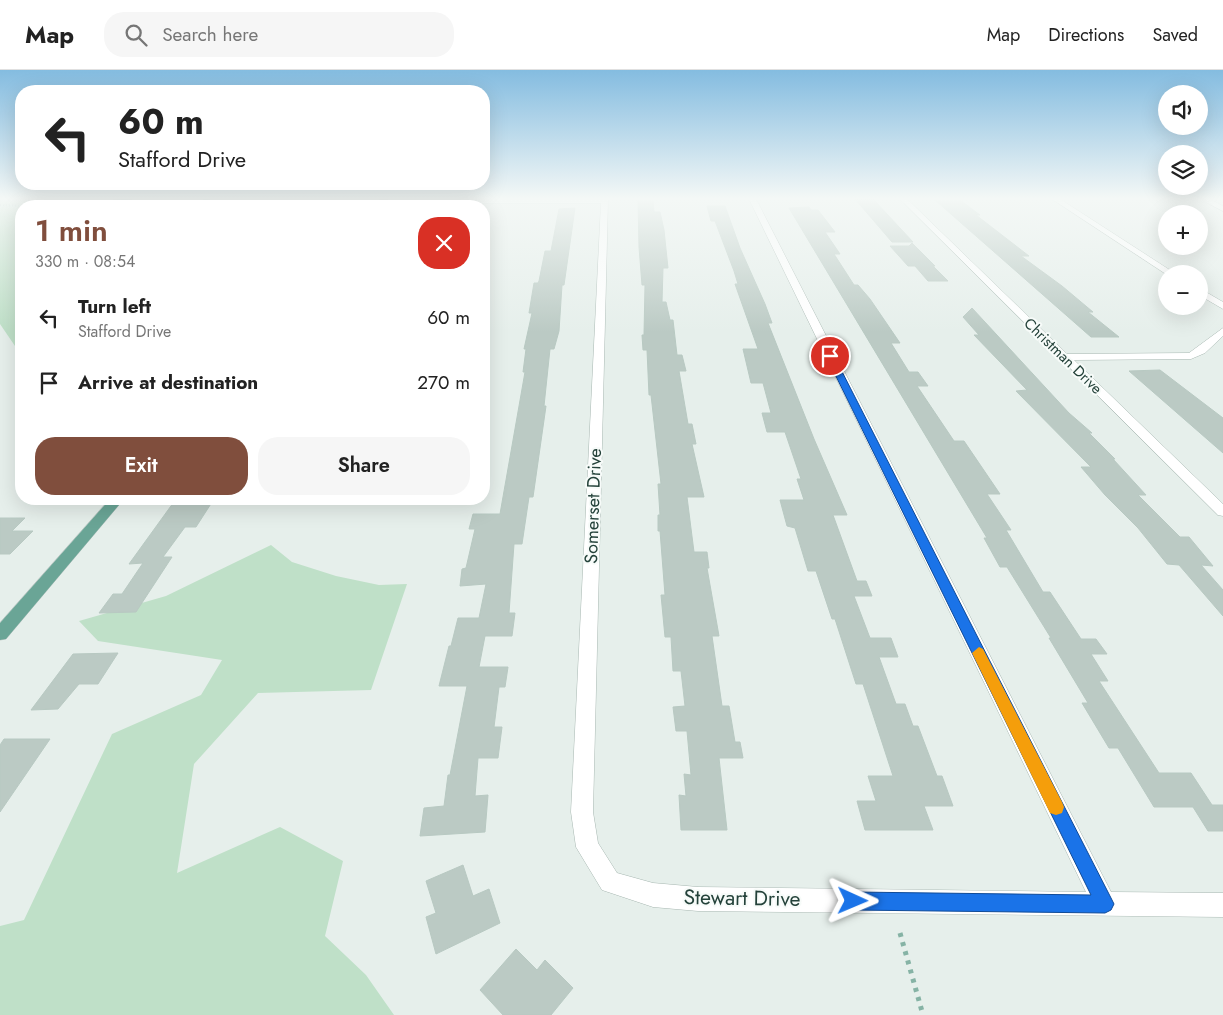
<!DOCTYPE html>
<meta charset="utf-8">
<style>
:root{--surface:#fff;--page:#f6f6f6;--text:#222;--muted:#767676;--line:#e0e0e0;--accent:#804e3d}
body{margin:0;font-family:Jost,sans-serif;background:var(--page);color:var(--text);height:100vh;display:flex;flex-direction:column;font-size:19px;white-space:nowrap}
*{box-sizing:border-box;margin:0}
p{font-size:16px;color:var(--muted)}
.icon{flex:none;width:28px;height:28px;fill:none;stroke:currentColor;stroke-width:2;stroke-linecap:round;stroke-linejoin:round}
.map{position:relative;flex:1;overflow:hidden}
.sheet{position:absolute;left:15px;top:130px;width:475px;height:305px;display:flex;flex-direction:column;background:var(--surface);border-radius:20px;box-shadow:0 5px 20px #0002}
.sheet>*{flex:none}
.banner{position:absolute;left:15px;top:15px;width:475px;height:105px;border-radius:20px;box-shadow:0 5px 20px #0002;background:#fff;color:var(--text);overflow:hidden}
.tools{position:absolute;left:1158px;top:15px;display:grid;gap:10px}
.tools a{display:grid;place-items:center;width:50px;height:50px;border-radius:50%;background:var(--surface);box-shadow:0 5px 20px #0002;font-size:25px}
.pin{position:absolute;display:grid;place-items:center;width:42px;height:42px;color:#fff;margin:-21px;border:2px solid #fff;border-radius:50%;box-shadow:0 1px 5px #0007}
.me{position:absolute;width:55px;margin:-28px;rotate:91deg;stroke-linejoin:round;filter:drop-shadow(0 0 4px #0008)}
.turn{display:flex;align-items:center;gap:18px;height:105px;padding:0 20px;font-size:22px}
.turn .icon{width:65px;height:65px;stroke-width:2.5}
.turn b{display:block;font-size:35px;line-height:42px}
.round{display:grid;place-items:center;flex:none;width:52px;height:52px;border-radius:20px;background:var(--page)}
.headline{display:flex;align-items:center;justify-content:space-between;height:85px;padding:0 20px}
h1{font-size:30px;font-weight:600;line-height:38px;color:var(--accent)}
.cta{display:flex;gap:10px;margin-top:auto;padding:10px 20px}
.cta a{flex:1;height:58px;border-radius:20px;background:var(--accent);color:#fff;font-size:20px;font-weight:600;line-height:58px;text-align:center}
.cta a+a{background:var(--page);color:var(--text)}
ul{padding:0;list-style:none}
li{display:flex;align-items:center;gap:15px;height:65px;padding:0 20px}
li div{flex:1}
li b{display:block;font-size:19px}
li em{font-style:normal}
header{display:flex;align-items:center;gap:30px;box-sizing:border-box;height:70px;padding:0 25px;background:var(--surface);border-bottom:1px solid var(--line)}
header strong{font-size:24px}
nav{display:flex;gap:28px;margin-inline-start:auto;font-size:18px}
.search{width:350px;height:45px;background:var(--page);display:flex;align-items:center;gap:12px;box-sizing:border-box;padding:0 18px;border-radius:20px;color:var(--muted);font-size:19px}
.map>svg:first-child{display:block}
.green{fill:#bfe0c8}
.building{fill:#bbcac4;stroke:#b8c9c2}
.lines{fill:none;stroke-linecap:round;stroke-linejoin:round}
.minor-casing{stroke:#a8b8b2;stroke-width:1}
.primary-casing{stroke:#c2cac8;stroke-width:1}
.motorway-casing{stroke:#c2cac8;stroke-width:1}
.path-far1{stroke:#86b3a5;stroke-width:2;stroke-dasharray:1 2;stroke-linecap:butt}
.path{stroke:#86b3a5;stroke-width:5;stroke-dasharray:4 5.5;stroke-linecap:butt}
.minor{fill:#fff;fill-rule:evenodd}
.primary{fill:#6aa596;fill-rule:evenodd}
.motorway{fill:#2f6f62;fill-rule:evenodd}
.route{fill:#1a73e8;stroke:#114b97}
.slow{fill:#f59e0b}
.labels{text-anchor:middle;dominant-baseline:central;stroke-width:4;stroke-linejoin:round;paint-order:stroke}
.far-street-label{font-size:15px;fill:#24423a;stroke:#f7fbf9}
.street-label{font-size:18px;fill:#24423a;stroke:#f7fbf9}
.near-street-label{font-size:21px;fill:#24423a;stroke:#f7fbf9}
</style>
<header>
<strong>Map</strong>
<div class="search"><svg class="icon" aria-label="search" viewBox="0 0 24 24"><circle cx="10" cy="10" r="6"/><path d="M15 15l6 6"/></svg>Search here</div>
<nav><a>Map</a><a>Directions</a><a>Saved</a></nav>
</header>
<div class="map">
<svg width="1223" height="945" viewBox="0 0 1223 945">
<rect width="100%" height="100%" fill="#e6efeb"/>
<g class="green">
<path d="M0,129L91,136H21V276H15L0,254Z"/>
<path d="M271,475L292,492L336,506L379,515L407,514L371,620L258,623L194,694L177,803L280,757L343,791L325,866L366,905L394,945H0V856L24,850L112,664L201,625L222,590L98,571L79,551L166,526Z"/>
</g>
<g class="building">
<path d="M855,129H873L913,172H892Z"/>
<path d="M638,130H653L654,142H660L664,160L668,198H663L662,232H666L670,250H673L677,285H682L686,301H679L688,354H692L696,374H692L704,427H687L694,482H707L709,498H707L719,566H712L722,636H729L735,672H740L743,688H719L727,760H681L679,725L686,726L684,704L691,705L687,661H676L673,637L685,636L681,601H673L671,567H665L661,525H665L660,461H658V445H660L658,414H661L651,325H649L647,280H643L642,265H644L645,215H642L639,177Z"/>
<path d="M935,130H960L980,145H976L1029,186H1021L1062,216L1093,242H1088L1119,267H1091Z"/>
<path d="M707,136H725L740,178L765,234L772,253H768L814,369L847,445H833L857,511H866L872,526H854L870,568H891L898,587H879L896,634H905L913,656H918L937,706H942L953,736H924L933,760H865L857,731H876L868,706H893L863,614H856L835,549H832L816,501H808L795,458L787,456L780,430H804L797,409H801L785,362H767L762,343H771L763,313H751L743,279H758L735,214H738L734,201L715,151H711Z"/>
<path d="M809,137L811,140H818L835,162H825L840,184H834L854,215H858L870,229L900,273H891L909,302H918L928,316H917L954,371H964L1000,424H987L1011,460H1006L1043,522H1050L1081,569H1096L1107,584H1091L1108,611H1099L1159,703H1191L1212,735H1223V761H1208L1193,737H1154L1118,678H1109L1082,633H1088L1049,568H1051L1007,497H1000L984,468H987L789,138Z"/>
<path d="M575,138L564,215H562L559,261L554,279H550L544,336H546L533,427H529L522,474H514L509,543H515L512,566H485L479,597H508L505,617H499L494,657H502L498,688H478L475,726L488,725L485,762L420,766L424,738L444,736L448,705H450L467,616H439L449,576H451L458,548H479L486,514L460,516L462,499L466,498L475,459H469L473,444H500L525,302H523L526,279H524L532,243H529L534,213H538L539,211L545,181H551L559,139Z"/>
<path d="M912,173L935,196H933L948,211H928L915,196H908L890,176H909Z"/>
<path d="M972,238L1069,343L1092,363H1089L1115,389H1113L1146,425H1138L1180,467H1189L1213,496L1201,495L1223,520V546L1179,495L1167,494L1138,458L1105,425L1081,397H1091L1016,321L1027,320L974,265H979L963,247Z"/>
<path d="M1160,300L1223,348V383L1129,301Z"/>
<path d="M176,429H214L196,457H185L163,487H172L136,542L99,543L113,524H122L143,493L129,494Z"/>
<path d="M0,448H25L12,461H33L10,484H0Z"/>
<path d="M118,583L98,614H79L58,639L31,640L73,584Z"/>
<path d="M4,669H50L0,742V675Z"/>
<path d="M463,795L473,826L489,819L500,853L436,884L426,847L436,843L426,811Z"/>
<path d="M516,879L537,900L545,890L573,918L551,945H503L480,920Z"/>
</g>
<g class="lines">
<defs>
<g id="minor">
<path d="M465,129H608L593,742L598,773L617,803L653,813L698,817L1086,822L749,129H756L1111,822L1223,823V847L698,841L653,837L602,820L576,777L571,742L601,133H467L445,136Z"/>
<path d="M900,129H907L1067,284L1189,283L1223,258V266L1205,283L1191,289L1074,290L1223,434V446L1218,445Z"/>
<path d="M1052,129H1060L1176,204H1166Z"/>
<path d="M1200,129H1209L1223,136V141Z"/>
<path d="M1199,218L1223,232V239L1199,225Z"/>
</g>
<g id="primary">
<path d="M380,129H388L381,136H374Z"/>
<path d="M110,429H124L6,569L0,570V553Z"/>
</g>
<g id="motorway">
<path d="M113,129H129L154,136H142Z"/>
<path d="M203,129H209L213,136H206Z"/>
</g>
</defs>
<use href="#minor" class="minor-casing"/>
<use href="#primary" class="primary-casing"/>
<use href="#motorway" class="motorway-casing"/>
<path class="path-far1" d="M0,135L31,136"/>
<path class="path" d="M900,863L923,945"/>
<use href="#minor" class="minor"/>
<use href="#primary" class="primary"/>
<use href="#motorway" class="motorway"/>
</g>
<linearGradient id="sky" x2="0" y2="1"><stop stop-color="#84bce0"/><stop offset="0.49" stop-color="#f4f8f6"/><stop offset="1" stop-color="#f4f8f6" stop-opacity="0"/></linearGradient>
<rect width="1223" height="262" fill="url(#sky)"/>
<path class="route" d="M828,285L834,286L1111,828L1114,834L1111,840L1105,843L853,840L846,837L844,831L846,824L853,822L1091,825L826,286Z"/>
<path class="slow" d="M979,577L983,579L1062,732L1064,737L1062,743L1056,745L1050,743L972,583Z"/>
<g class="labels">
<g class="far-street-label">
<text transform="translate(1063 286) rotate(44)">Christman Drive</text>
</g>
<g class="street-label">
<text transform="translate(593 436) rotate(-88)">Somerset Drive</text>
</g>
<g class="near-street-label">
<text transform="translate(742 828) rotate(1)">Stewart Drive</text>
</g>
</g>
</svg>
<div class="tools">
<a><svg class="icon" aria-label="sound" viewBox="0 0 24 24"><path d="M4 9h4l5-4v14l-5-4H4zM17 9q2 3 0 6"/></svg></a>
<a><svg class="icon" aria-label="layers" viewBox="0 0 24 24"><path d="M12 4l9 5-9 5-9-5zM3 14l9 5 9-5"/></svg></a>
<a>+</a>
<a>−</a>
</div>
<div class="pin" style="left:830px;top:286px;background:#d93025"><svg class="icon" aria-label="arrive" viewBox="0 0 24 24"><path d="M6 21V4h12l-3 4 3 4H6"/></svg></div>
<svg class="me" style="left:853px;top:831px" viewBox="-20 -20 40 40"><path d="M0-17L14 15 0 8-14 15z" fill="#1a73e8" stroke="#fff" stroke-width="4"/></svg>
<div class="banner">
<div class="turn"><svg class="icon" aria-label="left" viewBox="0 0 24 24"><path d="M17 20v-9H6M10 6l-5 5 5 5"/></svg><div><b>60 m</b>Stafford Drive</div></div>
</div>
<section class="sheet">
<div class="headline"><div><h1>1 min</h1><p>330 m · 08:54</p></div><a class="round" style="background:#d93025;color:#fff"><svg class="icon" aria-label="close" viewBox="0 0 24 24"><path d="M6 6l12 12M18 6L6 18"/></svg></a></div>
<ul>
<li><svg class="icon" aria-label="left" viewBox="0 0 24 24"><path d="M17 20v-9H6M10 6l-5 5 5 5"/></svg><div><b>Turn left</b><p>Stafford Drive</p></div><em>60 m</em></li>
<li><svg class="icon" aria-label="arrive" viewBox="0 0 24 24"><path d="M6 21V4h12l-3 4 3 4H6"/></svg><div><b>Arrive at destination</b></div><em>270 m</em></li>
</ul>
<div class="cta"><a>Exit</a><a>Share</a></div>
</section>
</div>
